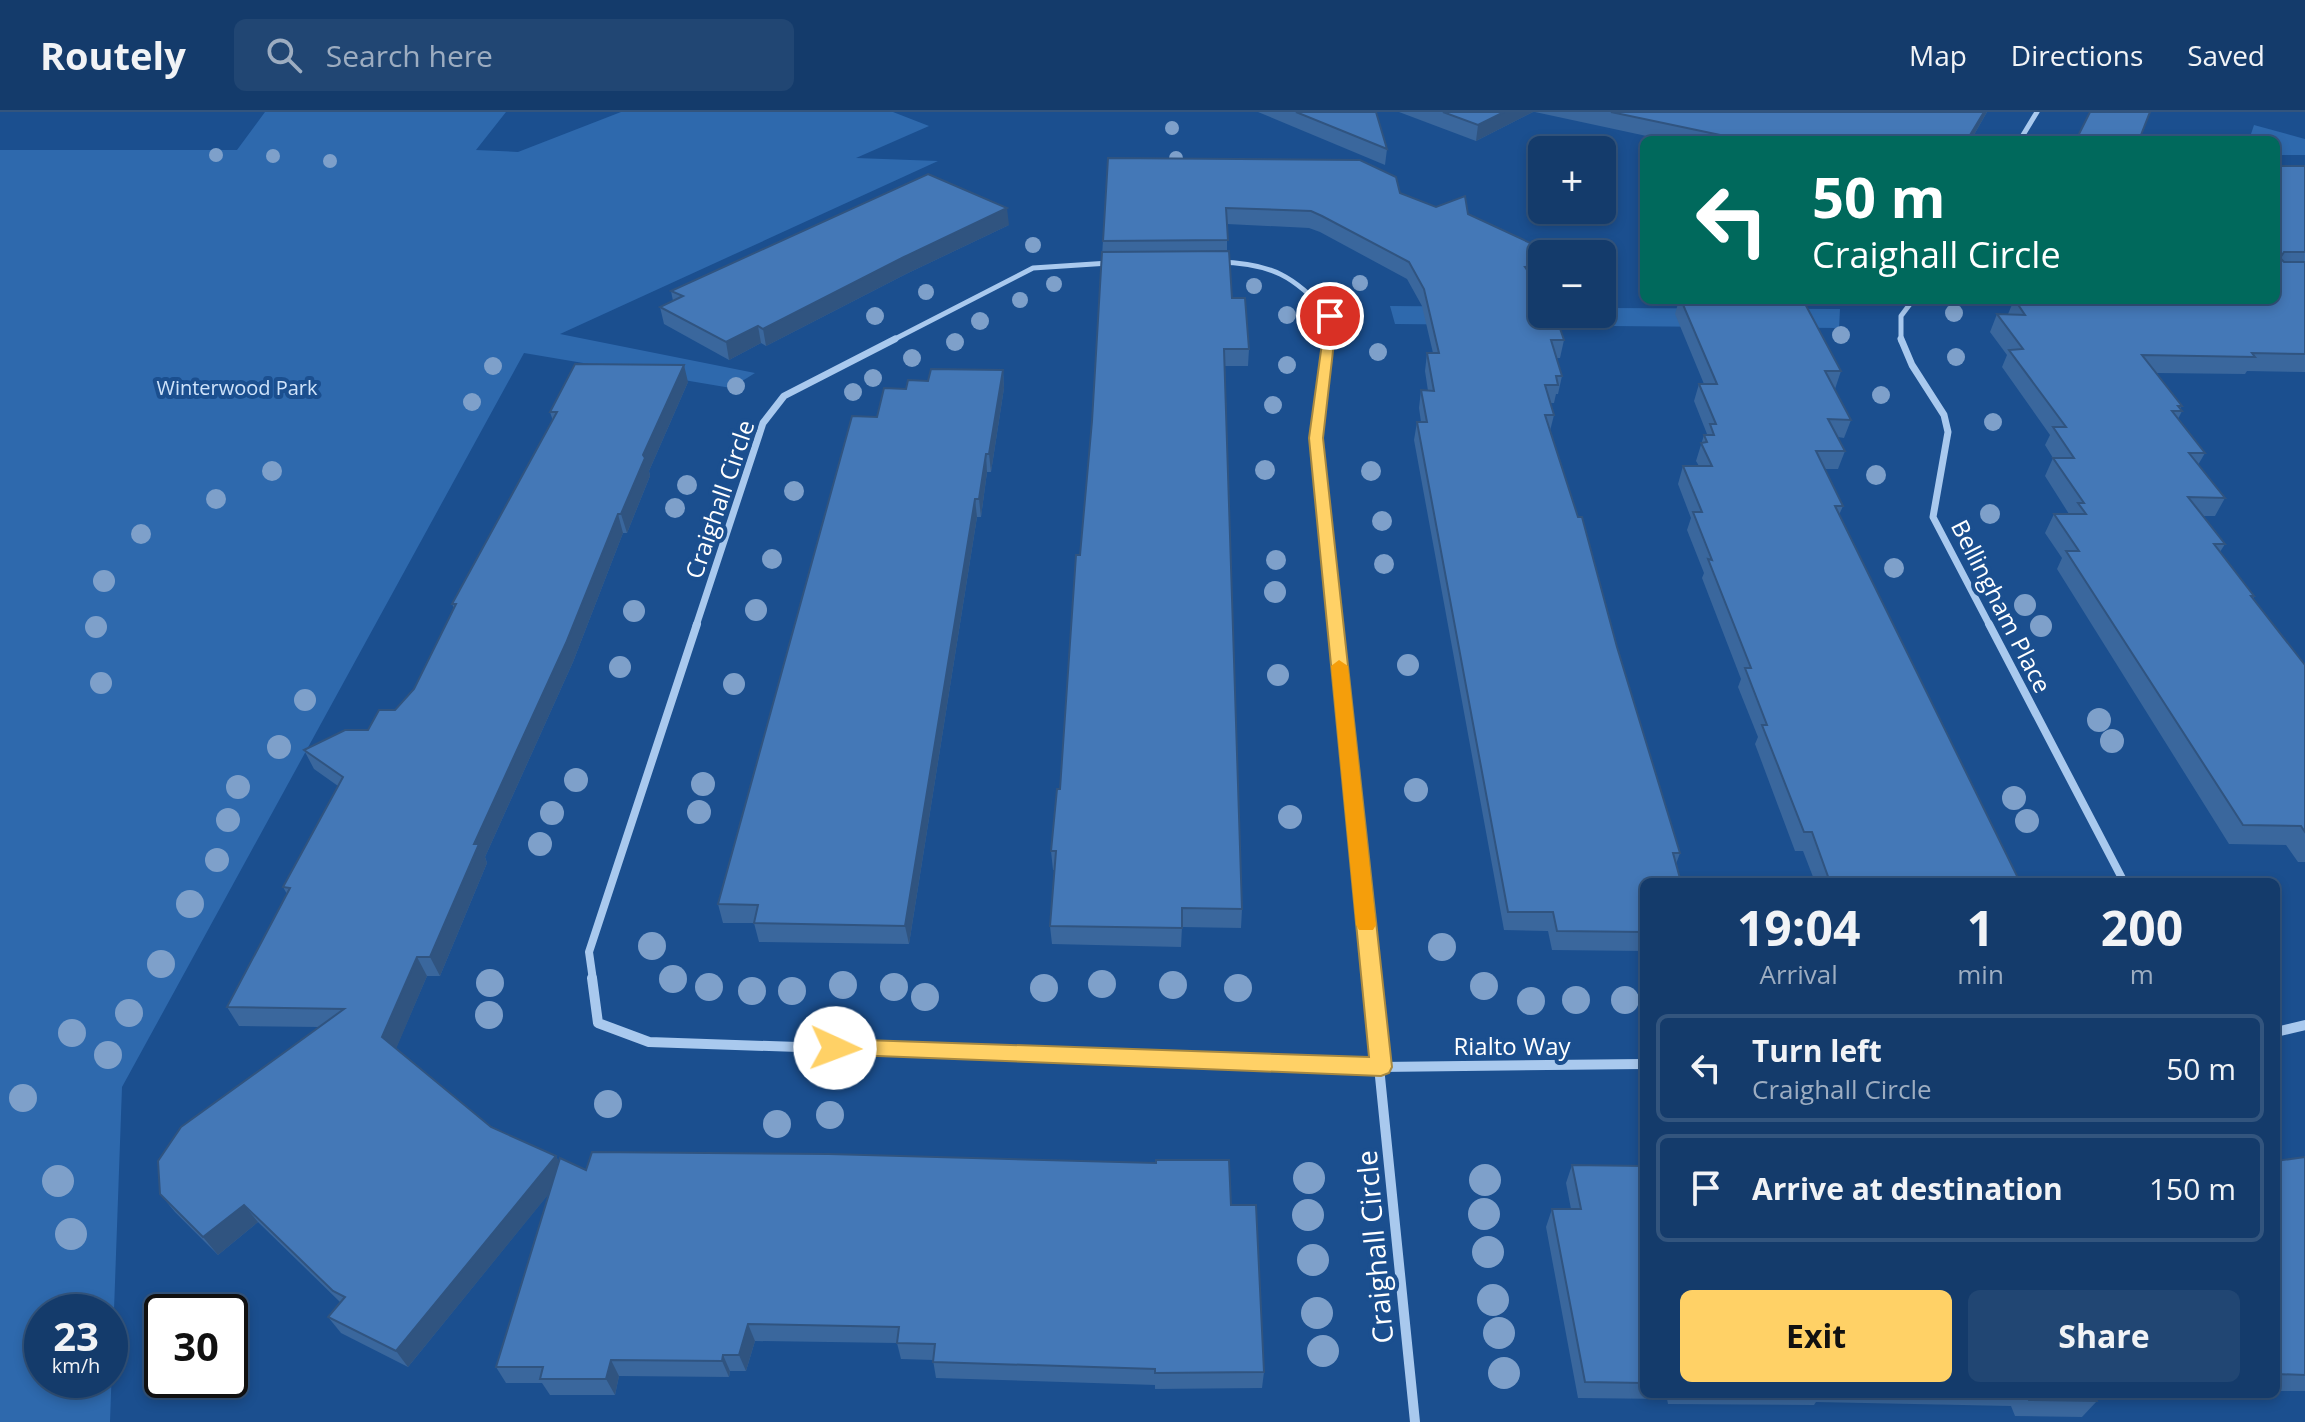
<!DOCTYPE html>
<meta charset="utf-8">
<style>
:root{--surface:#143b6b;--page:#214673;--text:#f1f3f6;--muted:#9dadc1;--line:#33557e;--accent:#ffd166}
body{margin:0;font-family:"Open Sans",sans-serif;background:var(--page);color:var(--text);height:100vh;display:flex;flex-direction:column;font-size:30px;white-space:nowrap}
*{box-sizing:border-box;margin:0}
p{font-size:26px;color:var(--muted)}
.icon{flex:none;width:44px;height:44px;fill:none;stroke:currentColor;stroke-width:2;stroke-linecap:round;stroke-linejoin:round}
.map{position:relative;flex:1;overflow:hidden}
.details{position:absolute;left:1640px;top:766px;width:640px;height:520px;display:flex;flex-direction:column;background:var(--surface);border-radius:12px;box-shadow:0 4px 12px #0003,0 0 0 2px var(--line)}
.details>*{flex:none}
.guide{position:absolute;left:1640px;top:24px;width:640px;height:168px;border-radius:12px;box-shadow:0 4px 12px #0003,0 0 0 2px var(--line);background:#00695c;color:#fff;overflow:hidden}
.controls{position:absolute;left:1528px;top:24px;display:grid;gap:16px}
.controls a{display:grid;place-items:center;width:88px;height:88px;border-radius:12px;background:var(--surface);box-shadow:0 4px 12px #0003,0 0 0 2px var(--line);font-size:40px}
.speed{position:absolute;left:24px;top:1182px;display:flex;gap:16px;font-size:40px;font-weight:700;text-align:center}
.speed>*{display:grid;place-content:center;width:104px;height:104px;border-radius:50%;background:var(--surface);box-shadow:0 4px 12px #0003,0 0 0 2px var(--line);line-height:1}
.speed small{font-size:20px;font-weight:400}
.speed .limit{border:4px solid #111;border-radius:12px;background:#fff;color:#111}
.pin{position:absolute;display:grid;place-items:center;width:68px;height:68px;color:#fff;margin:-34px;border:4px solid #fff;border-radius:50%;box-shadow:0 2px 8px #0007}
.me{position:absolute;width:88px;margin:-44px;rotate:92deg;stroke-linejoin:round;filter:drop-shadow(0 0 6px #0008)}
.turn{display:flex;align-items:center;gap:28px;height:168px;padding:0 40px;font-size:36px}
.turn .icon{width:104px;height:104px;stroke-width:2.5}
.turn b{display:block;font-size:56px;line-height:68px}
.eta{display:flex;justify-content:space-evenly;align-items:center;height:136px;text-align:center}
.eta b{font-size:48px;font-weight:700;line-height:56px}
.cta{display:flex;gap:16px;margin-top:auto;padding:16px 40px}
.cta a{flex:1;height:92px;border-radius:12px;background:var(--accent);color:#111;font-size:32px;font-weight:700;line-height:92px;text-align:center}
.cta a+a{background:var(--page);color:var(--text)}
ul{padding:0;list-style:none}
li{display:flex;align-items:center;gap:24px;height:108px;margin:0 16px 12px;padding:0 24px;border:4px solid var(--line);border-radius:12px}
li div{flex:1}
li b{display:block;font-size:30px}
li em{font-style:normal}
header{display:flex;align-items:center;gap:48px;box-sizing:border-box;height:112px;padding:0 40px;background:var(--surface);border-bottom:2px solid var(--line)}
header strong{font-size:38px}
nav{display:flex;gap:44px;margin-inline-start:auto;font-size:28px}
.search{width:560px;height:72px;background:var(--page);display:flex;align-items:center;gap:20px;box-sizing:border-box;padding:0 28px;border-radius:12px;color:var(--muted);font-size:30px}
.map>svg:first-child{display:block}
.green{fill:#2e69ad;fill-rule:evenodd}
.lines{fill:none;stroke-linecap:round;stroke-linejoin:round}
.minor-far3{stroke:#a9c9ee;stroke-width:5}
.minor-far2{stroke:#a9c9ee;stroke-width:7}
.minor-far1{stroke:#a9c9ee;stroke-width:8}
.minor{stroke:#a9c9ee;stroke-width:10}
.tree{fill:#7ea0ca}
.wall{fill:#3a679d}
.shaded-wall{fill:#305480}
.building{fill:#4478b7;stroke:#305480;stroke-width:2}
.route{fill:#ffd166;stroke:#a68842;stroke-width:2}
.slow{fill:#f59e0b}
.labels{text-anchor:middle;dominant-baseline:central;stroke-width:8;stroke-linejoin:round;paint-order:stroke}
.far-park-label{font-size:20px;fill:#cfe3fa;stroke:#1b4f8f}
.street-label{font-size:24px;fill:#fff;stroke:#1b4f8f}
.near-street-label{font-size:28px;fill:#fff;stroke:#1b4f8f}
</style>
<header>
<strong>Routely</strong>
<div class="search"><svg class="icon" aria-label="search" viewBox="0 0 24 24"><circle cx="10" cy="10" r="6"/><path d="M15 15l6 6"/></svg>Search here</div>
<nav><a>Map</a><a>Directions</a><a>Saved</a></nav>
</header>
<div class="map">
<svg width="2305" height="1310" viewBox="0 0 2305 1310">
<rect width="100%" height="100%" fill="#1b4f8f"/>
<g class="green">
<path d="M265,0H506L476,38L518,40L621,0H893L929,14L856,46L938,49L560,222L755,261L731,276L524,241L122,975L110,1310H0V38H237ZM42,1200H110V1268H42Z"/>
<path d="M2254,13L2305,27V43H2276V28H2249Z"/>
<path d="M1390,194L1542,195V202H1602V196L1840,197L1839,216L1395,212Z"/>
</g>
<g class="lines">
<g class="minor-far3">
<path d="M2020,28L2037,0"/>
<path d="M1218,150C1271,151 1295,164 1330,204L1327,229"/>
<path d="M891,229L1033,156L1109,151"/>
<path d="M1901,229V204L1913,188"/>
</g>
<g class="minor-far2">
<path d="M1327,227L1316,326L1335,514"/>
<path d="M1901,227L1912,253L1944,303L1948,320L1933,405L1990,514"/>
<path d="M696,514L763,311L784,284L895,227"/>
</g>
<g class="minor-far1">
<path d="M1335,512L1371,868"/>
<path d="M1989,512L2124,770"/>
<path d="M593,868L589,840L697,512"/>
</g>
<g class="minor">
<path d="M592,866L598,911L649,930L1381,955L1644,952"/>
<path d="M1370,866L1415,1310"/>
<path d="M2276,920L2305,913"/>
</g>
</g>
<g class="tree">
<circle cx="1172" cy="16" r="7"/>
<circle cx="216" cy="43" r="7"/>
<circle cx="273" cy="44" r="7"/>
<circle cx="1176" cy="46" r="7"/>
<circle cx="330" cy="49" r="7"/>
<circle cx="1033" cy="133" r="8"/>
<circle cx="1360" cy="171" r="8"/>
<circle cx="1054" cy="172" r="8"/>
<circle cx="1254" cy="174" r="8"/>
<circle cx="926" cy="180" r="8"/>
<circle cx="1020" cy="188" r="8"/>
<circle cx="1954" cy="201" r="9"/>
<circle cx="1287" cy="203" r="9"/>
<circle cx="875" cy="204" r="9"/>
<circle cx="980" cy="209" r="9"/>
<circle cx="1841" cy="223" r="9"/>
<circle cx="955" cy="230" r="9"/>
<circle cx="1378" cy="240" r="9"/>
<circle cx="1956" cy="245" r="9"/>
<circle cx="912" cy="246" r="9"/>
<circle cx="1287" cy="253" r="9"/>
<circle cx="493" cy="254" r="9"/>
<circle cx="873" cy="266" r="9"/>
<circle cx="736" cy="274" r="9"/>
<circle cx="853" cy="280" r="9"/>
<circle cx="1881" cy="283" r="9"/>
<circle cx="472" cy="290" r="9"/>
<circle cx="1273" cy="293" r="9"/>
<circle cx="1993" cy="310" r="9"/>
<circle cx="1265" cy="358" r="10"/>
<circle cx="272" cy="359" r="10"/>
<circle cx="1371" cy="359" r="10"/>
<circle cx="1876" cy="363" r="10"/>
<circle cx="687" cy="373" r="10"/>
<circle cx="794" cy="379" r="10"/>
<circle cx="216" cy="387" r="10"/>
<circle cx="675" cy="396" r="10"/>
<circle cx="1990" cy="402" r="10"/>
<circle cx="1382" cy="409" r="10"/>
<circle cx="141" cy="422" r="10"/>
<circle cx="772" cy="447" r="10"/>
<circle cx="1276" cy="448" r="10"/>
<circle cx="1384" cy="452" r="10"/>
<circle cx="1894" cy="456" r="10"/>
<circle cx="104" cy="469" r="11"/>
<circle cx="1275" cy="480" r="11"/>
<circle cx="2025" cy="493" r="11"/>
<circle cx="756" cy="498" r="11"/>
<circle cx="634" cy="499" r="11"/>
<circle cx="2041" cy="514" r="11"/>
<circle cx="96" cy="515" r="11"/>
<circle cx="1408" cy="553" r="11"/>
<circle cx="620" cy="555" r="11"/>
<circle cx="1278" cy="563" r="11"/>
<circle cx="101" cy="571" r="11"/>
<circle cx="734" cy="572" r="11"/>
<circle cx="305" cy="588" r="11"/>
<circle cx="2099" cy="608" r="12"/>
<circle cx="2112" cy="629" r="12"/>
<circle cx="279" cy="635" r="12"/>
<circle cx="576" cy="668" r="12"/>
<circle cx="703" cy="672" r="12"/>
<circle cx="238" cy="675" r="12"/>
<circle cx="1416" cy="678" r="12"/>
<circle cx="2014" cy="686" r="12"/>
<circle cx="699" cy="700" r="12"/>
<circle cx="552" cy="701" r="12"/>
<circle cx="1290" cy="705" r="12"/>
<circle cx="228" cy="708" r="12"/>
<circle cx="2027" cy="709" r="12"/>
<circle cx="540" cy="732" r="12"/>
<circle cx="217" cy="748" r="12"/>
<circle cx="190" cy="792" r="14"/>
<circle cx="652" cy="834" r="14"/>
<circle cx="1442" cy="835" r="14"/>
<circle cx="161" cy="852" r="14"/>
<circle cx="673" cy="867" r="14"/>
<circle cx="490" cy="871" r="14"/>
<circle cx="1102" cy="872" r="14"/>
<circle cx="843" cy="873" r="14"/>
<circle cx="1173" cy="873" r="14"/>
<circle cx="1484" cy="874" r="14"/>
<circle cx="709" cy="875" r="14"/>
<circle cx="894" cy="875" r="14"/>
<circle cx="1044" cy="876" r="14"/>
<circle cx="1238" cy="876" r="14"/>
<circle cx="752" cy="879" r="14"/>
<circle cx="792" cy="879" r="14"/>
<circle cx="925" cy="885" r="14"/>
<circle cx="1576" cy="888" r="14"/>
<circle cx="1625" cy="888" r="14"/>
<circle cx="1531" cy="889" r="14"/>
<circle cx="129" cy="901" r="14"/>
<circle cx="489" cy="903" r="14"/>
<circle cx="72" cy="921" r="14"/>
<circle cx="108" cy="943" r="14"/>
<circle cx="23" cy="986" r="14"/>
<circle cx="608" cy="992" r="14"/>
<circle cx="830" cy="1003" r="14"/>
<circle cx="777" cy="1012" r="14"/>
<circle cx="1309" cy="1066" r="16"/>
<circle cx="1485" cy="1068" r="16"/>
<circle cx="58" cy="1069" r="16"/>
<circle cx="1484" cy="1102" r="16"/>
<circle cx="1308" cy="1103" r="16"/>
<circle cx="71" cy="1122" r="16"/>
<circle cx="1488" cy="1140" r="16"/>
<circle cx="1313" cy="1148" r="16"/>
<circle cx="1493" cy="1188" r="16"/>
<circle cx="1317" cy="1201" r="16"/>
<circle cx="1499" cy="1221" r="16"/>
<circle cx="1323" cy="1239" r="16"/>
<circle cx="1504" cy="1261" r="16"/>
</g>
<g class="wall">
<path d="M1258,0H1376L1387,37L1385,53Z"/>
<path d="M1399,0H1533L1476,29Z"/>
<path d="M1535,0H1987L1971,28H1665Z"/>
<path d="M1108,46L1400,81L1436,95L1468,102L1542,142V171H1536L1564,228L1560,246H1556L1562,264L1558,282H1556L1554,291H1550L1554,303L1550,319L1680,741L1676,752L1644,770V839L1552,838L1548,819L1504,818L1414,328L1417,310H1421L1419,296L1421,278L1428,279L1425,259L1427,241H1433L1422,194L1407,167L1320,120L1309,116L1227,112V139L1232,186L1249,237L1248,254H1225L1242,797L1241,816L1182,815L1181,835L1052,832L1050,814L1055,758H1053L1051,739L1060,677L1092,309Z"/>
<path d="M2276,54H2305V260L2247,259L2245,262L2156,261L2182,294L2180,297L2182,299L2178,307L2205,341L2198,353L2225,386L2215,404H2203L2225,432L2220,440L2254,484L2253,487L2305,553V750H2298L2286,733L2229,732L2057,457L2062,446L2045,421L2054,402H2069L2045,364L2053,346L2045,333L2050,323L2002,255L2007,243L1990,220L1997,202H2008L2014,188H2276Z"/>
<path d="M1009,113L906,162L766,234L761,231L729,248L664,212L660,195L673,189L671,179Z"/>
<path d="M1679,188H1803L1841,259L1835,277L1851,308L1844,326L1838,325L1845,339L1838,357H1825L1843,394L1839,403L2020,770H1815L1803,739H1795L1755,632L1758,625L1738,575L1741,567L1702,466L1704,461L1687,418L1691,406L1678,372L1683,354H1699L1696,349L1704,323L1707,322L1694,289L1699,272H1704L1675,202Z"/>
<path d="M1003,258L1004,276L991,360H987L981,405H977L909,832L759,830L754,811H723L718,792L877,305L906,277L928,269Z"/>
<path d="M688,270L649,359L650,364L627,421H623L573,550L485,745L487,751L440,864H427L396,936L491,1015L556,1044L559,1051L586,1058L1231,1093L1264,1260L1262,1276L1155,1277V1273L936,1266L933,1248L901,1247L897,1231L755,1229L746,1259H730L729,1265L619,1264L615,1283H550L542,1271H506L496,1255L550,1080L408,1255L341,1221L328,1205L340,1190L258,1110L218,1143L175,1100L160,1082L319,915L239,914L227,895L287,782L283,775L338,674L314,657L304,638L368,618L395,598L414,577L454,496L452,492L553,309L550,300Z"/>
<path d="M2305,1045V1279H2276V1049Z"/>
<path d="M1572,1053L1644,1054V1282H2094L2097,1289L2082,1305L2015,1304L2011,1294L1816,1290L1814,1293L1668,1292L1667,1287L1578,1286L1546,1115L1552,1097H1571L1566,1071Z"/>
</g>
<g class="shaded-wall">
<path d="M1504,0H1533L1476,29L1478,13Z"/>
<path d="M1984,0H1987L1971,28H1967Z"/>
<path d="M1007,96L1009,113L906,162L766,234L763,217L904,145Z"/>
<path d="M1644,169V185L1640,186Z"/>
<path d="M758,214L761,231L729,248L726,230Z"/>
<path d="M684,253L688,270L649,359L650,364L627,421L621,402L643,343Z"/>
<path d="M1003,258L1004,276L991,360L989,342Z"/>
<path d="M986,342L987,360L981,405L979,387Z"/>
<path d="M975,387L977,405L909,832L905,814Z"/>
<path d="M618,402L623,421L573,550L485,745L487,751L440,864L430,845L474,732Z"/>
<path d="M417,845L427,864L393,944L382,925Z"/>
<path d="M556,1044L565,1062L408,1255L396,1239Z"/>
<path d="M244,1093L258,1110L218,1143L203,1125Z"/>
<path d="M748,1212L755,1229L746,1259L739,1243Z"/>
<path d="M723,1243L730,1259L729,1265L722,1249Z"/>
<path d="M611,1248L619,1264L615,1283L606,1267Z"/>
</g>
<g class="building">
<path d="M1296,0H1376L1387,37Z"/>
<path d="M1443,0H1504L1478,13Z"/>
<path d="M1611,0H1984L1967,28H1744Z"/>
<path d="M2090,0H2150L2139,28H2076Z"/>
<path d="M1108,46L1360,48L1396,65L1400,81L1436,95L1465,84L1468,102L1554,142H1542V154L1525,155L1542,180V202H1555L1564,228H1551L1562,264H1556L1558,273H1545L1554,303H1545L1578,405H1582L1617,535L1680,741H1673L1681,770H1644V820L1557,819L1553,800H1508L1417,310H1427L1421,278L1434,279L1427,241H1439L1424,177L1409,150L1322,104L1311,99L1226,96L1228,128L1103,129Z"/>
<path d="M2276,54H2305V140H2284L2280,146L2284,150H2305V242L2252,241L2255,245L2142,243L2182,294H2178L2182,299H2172L2205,341H2189L2225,386L2188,385L2225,432H2214L2254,484H2251L2305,553V720L2301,714L2243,713L2066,439H2079L2054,402H2086L2078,391H2084L2053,346H2074L2053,315H2066L2009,238L2023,237L1997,202L2025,203L2015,188H2276Z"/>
<path d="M928,62L1007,96L904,145L763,217L758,214L726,230L660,195L683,184L671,179Z"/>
<path d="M1229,139L1232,186H1245L1249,237H1224L1242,797L1182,796V816L1050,814L1056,739H1051L1057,677H1060L1076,443H1080L1092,309L1102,140Z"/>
<path d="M1681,188H1803L1841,259H1825L1851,308L1828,307L1845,339H1816L1843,394H1835L2020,770H1830L1812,720H1804L1762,613H1767L1745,556H1751L1708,447L1712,448L1693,400H1702L1683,354H1712L1701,331L1707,330L1704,323H1714L1710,312H1716L1699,272H1717Z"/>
<path d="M575,252L684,253L643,343L645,346L621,402H618L566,531L474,732H479L430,845H417L382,925L491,1015L556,1044L396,1239L328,1205L345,1185L333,1179L244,1093L203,1125L160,1082L158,1049L181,1015L344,897L227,895L290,776L283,775L343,665L304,638L345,618H368L379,598H395L414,577L456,492H452L557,300H550Z"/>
<path d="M931,257L1003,258L989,342H986L979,387H975L905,814L754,811L758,793L718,792L852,304L877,305L884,276L906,277L908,268L928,269Z"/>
<path d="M592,1040L829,1042L1156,1051V1048H1229L1231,1093H1256L1264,1260L1155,1261V1257L933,1250L935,1232L897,1231L899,1215L748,1212L739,1243H723L722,1249L611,1248L606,1267H540L543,1255H496L560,1046L586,1058Z"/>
<path d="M2305,1045V1263L2276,1262V1049Z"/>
<path d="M1572,1053L1644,1054V1271L1585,1270L1552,1097H1581Z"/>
<path d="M2027,1282H2094L2097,1289L2029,1288Z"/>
</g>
<path class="route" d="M1326,202L1337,204L1323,326L1392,955L1389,961L1381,964L827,942L824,936L827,930L835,927L1369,945L1309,326Z"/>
<path class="slow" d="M1339,548L1348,554L1376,813L1373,818H1359L1356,813L1331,554Z"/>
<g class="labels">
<g class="far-park-label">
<text x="237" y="275">Winterwood Park</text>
</g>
<g class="street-label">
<text transform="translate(719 387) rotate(-71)">Craighall Circle</text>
<text transform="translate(2002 494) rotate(63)">Bellingham Place</text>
<text x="1512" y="933">Rialto Way</text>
</g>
<g class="near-street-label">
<text transform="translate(1374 1135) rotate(-95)">Craighall Circle</text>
</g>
</g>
</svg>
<div class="controls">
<a>+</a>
<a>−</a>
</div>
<div class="speed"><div>23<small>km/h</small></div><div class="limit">30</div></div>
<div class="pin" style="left:1330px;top:204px;background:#d93025"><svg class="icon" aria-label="arrive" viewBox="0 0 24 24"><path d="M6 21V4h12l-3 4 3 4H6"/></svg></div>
<svg class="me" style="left:835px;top:936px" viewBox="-20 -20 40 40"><circle r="19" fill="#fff"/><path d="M0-13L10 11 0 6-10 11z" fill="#ffd166"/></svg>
<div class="guide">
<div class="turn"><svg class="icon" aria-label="left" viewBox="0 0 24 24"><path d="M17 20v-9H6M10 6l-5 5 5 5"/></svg><div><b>50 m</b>Craighall Circle</div></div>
</div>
<section class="details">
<div class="eta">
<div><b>19:04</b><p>Arrival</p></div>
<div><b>1</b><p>min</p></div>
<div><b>200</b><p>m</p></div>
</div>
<ul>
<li><svg class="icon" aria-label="left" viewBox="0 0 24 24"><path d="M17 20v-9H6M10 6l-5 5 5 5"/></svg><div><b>Turn left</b><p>Craighall Circle</p></div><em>50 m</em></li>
<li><svg class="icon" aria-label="arrive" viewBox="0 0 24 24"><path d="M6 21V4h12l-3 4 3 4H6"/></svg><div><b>Arrive at destination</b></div><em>150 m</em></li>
</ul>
<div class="cta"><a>Exit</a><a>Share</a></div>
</section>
</div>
